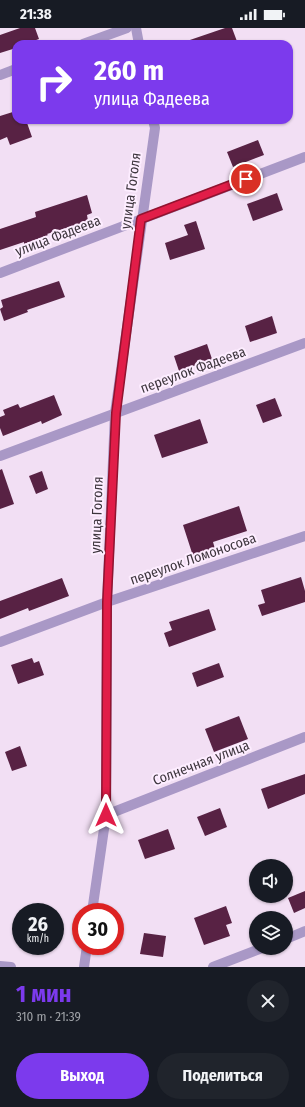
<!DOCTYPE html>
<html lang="ru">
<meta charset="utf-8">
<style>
:root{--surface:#171b24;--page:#20242c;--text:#f1f3f6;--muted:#9ea1a6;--accent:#7c3aed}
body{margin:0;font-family:"Fira Sans Condensed",sans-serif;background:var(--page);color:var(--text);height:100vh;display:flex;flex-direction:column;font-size:15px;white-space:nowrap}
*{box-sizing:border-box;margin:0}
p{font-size:13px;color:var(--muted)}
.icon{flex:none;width:22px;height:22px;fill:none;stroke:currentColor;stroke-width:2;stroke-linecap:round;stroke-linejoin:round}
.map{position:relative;height:939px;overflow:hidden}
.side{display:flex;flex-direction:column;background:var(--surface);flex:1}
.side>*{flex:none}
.banner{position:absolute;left:12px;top:12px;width:281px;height:84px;border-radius:12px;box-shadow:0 1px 3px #0004;background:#7c3aed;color:#fff;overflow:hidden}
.fabs{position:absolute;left:249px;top:831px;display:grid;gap:8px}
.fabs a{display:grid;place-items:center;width:44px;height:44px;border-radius:50%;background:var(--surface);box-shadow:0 1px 3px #0004;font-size:20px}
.speed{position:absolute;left:12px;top:875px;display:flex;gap:8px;font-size:20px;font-weight:700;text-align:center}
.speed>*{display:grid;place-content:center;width:52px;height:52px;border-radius:50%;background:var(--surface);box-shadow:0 1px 3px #0004;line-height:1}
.speed small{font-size:10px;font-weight:400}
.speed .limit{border:6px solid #d22;background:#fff;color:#111}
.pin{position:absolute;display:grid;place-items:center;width:34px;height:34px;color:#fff;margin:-17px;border:2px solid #fff;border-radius:50%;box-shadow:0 1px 4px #0007}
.me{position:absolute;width:44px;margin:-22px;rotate:0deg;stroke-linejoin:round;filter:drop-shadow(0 0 3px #0008)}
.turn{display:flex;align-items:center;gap:14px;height:84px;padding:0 16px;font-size:18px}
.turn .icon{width:52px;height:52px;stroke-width:2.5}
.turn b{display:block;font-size:28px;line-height:34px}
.round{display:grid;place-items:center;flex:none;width:42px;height:42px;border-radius:21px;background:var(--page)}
.head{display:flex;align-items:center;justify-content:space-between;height:68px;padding:0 16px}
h1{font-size:24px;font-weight:700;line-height:30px;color:var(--accent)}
.primary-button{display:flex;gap:8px;margin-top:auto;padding:8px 16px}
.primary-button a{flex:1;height:46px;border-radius:24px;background:var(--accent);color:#fff;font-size:16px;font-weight:700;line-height:46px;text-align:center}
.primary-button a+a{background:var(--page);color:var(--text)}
.status{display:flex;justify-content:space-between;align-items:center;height:28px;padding:0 20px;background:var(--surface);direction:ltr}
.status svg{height:11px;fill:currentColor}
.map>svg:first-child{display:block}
.building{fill:#582244}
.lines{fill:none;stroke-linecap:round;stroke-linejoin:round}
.minor{stroke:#a998c6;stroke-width:10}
.route-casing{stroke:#92132f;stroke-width:10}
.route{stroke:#e11d48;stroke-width:7}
.labels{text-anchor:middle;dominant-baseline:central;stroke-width:4;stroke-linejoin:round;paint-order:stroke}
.street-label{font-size:14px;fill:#3d353d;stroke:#fdedff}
</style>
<div class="status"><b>21:38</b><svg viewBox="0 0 49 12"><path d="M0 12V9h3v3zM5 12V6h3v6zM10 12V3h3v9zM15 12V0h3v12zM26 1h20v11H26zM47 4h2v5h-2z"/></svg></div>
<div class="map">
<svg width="305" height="939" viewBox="0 0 305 939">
<rect width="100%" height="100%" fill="#f2dff4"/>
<g class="building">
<path d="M20,0H35L39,11L25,16H16V20L0,25V7Z"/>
<path d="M225,0H232L238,16H184V14Z"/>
<path d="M16,83V92H26L32,109L10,117L7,109L0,112V88Z"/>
<path d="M258,112L264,127L233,139L227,124Z"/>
<path d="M277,165L283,182L253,193L247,176Z"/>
<path d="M87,167L92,185L87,187L88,193L47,206L48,207L24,216V214L0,222V201L36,189L35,184Z"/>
<path d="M196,193L205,221L170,232L165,215L188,207L184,197Z"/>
<path d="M59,253L65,269L27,282L28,284L4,293L0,281L3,279L1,272Z"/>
<path d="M272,288L277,305L250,314L245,298Z"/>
<path d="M207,316L214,337L202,341L200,336L179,343L174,328Z"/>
<path d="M54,367L62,387L42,396L41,393L3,408L0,400V389L5,387L3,382L18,376L20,380Z"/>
<path d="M275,370L282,388L263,395L256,377Z"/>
<path d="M200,391L208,415L162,430L154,407Z"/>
<path d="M2,441L14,476L0,481V442Z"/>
<path d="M42,443L48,461L36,466L29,448Z"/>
<path d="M239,478L247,503L213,514L215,521L193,528L183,497Z"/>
<path d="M301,549L305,563V574L262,588L258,577L265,575L261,562Z"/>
<path d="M62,550L69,568L29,583L28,580L0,591V573Z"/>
<path d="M209,581L216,602L169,619L164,605L172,602L169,594Z"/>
<path d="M32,630L34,635L39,633L44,647L18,656L11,637Z"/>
<path d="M219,635L224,649L197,659L192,645Z"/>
<path d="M239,688L248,711L214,724L205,701Z"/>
<path d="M20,718L27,738L12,743L5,724Z"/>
<path d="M305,746V766L268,781L261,761Z"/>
<path d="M220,780L227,799L205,808L197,789Z"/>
<path d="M168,801L175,821L145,831L138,812Z"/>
<path d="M305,863V880L294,885L288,870Z"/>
<path d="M226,878L232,895L226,897L230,908L204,917L194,890Z"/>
<path d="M144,905L166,908L163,929L140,926Z"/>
</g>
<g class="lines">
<g class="minor">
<path d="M136,0L139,16"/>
<path d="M83,16L127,0"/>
<path d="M0,47L16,41"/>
<path d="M0,245L305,129"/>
<path d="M0,428L305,315"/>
<path d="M0,614L107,574L305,508"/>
<path d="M106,787L305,709"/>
<path d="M92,884L106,787L107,574L115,385L155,100L153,92"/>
<path d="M286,911L305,903"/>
<path d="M0,938L11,939"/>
<path d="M84,939L87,918"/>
<path d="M213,939L262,920"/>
</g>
</g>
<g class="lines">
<defs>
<path id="route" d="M106,787L107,574L116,385L141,191L246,151"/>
</defs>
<use href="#route" class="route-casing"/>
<use href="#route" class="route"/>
</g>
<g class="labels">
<g class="street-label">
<text transform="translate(131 163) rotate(-82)">улица Гоголя</text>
<text transform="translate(58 208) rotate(-21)">улица Фадеева</text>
<text transform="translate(193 342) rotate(-20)">переулок Фадеева</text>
<text transform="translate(97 487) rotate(-88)">улица Гоголя</text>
<text transform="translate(193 531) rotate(-19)">переулок Ломоносова</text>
<text transform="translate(201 735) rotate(-21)">Солнечная улица</text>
</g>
</g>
</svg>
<div class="fabs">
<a><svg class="icon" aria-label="sound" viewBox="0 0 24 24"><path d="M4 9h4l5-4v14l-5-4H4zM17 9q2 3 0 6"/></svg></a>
<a><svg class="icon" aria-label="layers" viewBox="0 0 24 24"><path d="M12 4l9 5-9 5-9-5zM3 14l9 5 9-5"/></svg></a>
</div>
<div class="speed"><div>26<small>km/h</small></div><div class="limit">30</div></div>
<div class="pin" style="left:246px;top:151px;background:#d93025"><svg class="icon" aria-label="arrive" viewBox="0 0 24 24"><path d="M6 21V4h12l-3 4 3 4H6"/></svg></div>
<svg class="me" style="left:106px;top:787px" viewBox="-20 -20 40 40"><path d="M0-17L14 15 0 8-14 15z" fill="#e11d48" stroke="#fff" stroke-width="4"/></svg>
<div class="banner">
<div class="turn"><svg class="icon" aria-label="right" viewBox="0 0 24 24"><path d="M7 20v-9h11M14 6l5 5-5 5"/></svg><div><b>260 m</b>улица Фадеева</div></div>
</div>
</div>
<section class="side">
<div class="head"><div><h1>1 мин</h1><p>310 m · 21:39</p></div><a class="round"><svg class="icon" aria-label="close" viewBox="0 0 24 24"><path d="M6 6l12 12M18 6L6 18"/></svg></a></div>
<div class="primary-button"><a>Выход</a><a>Поделиться</a></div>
</section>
